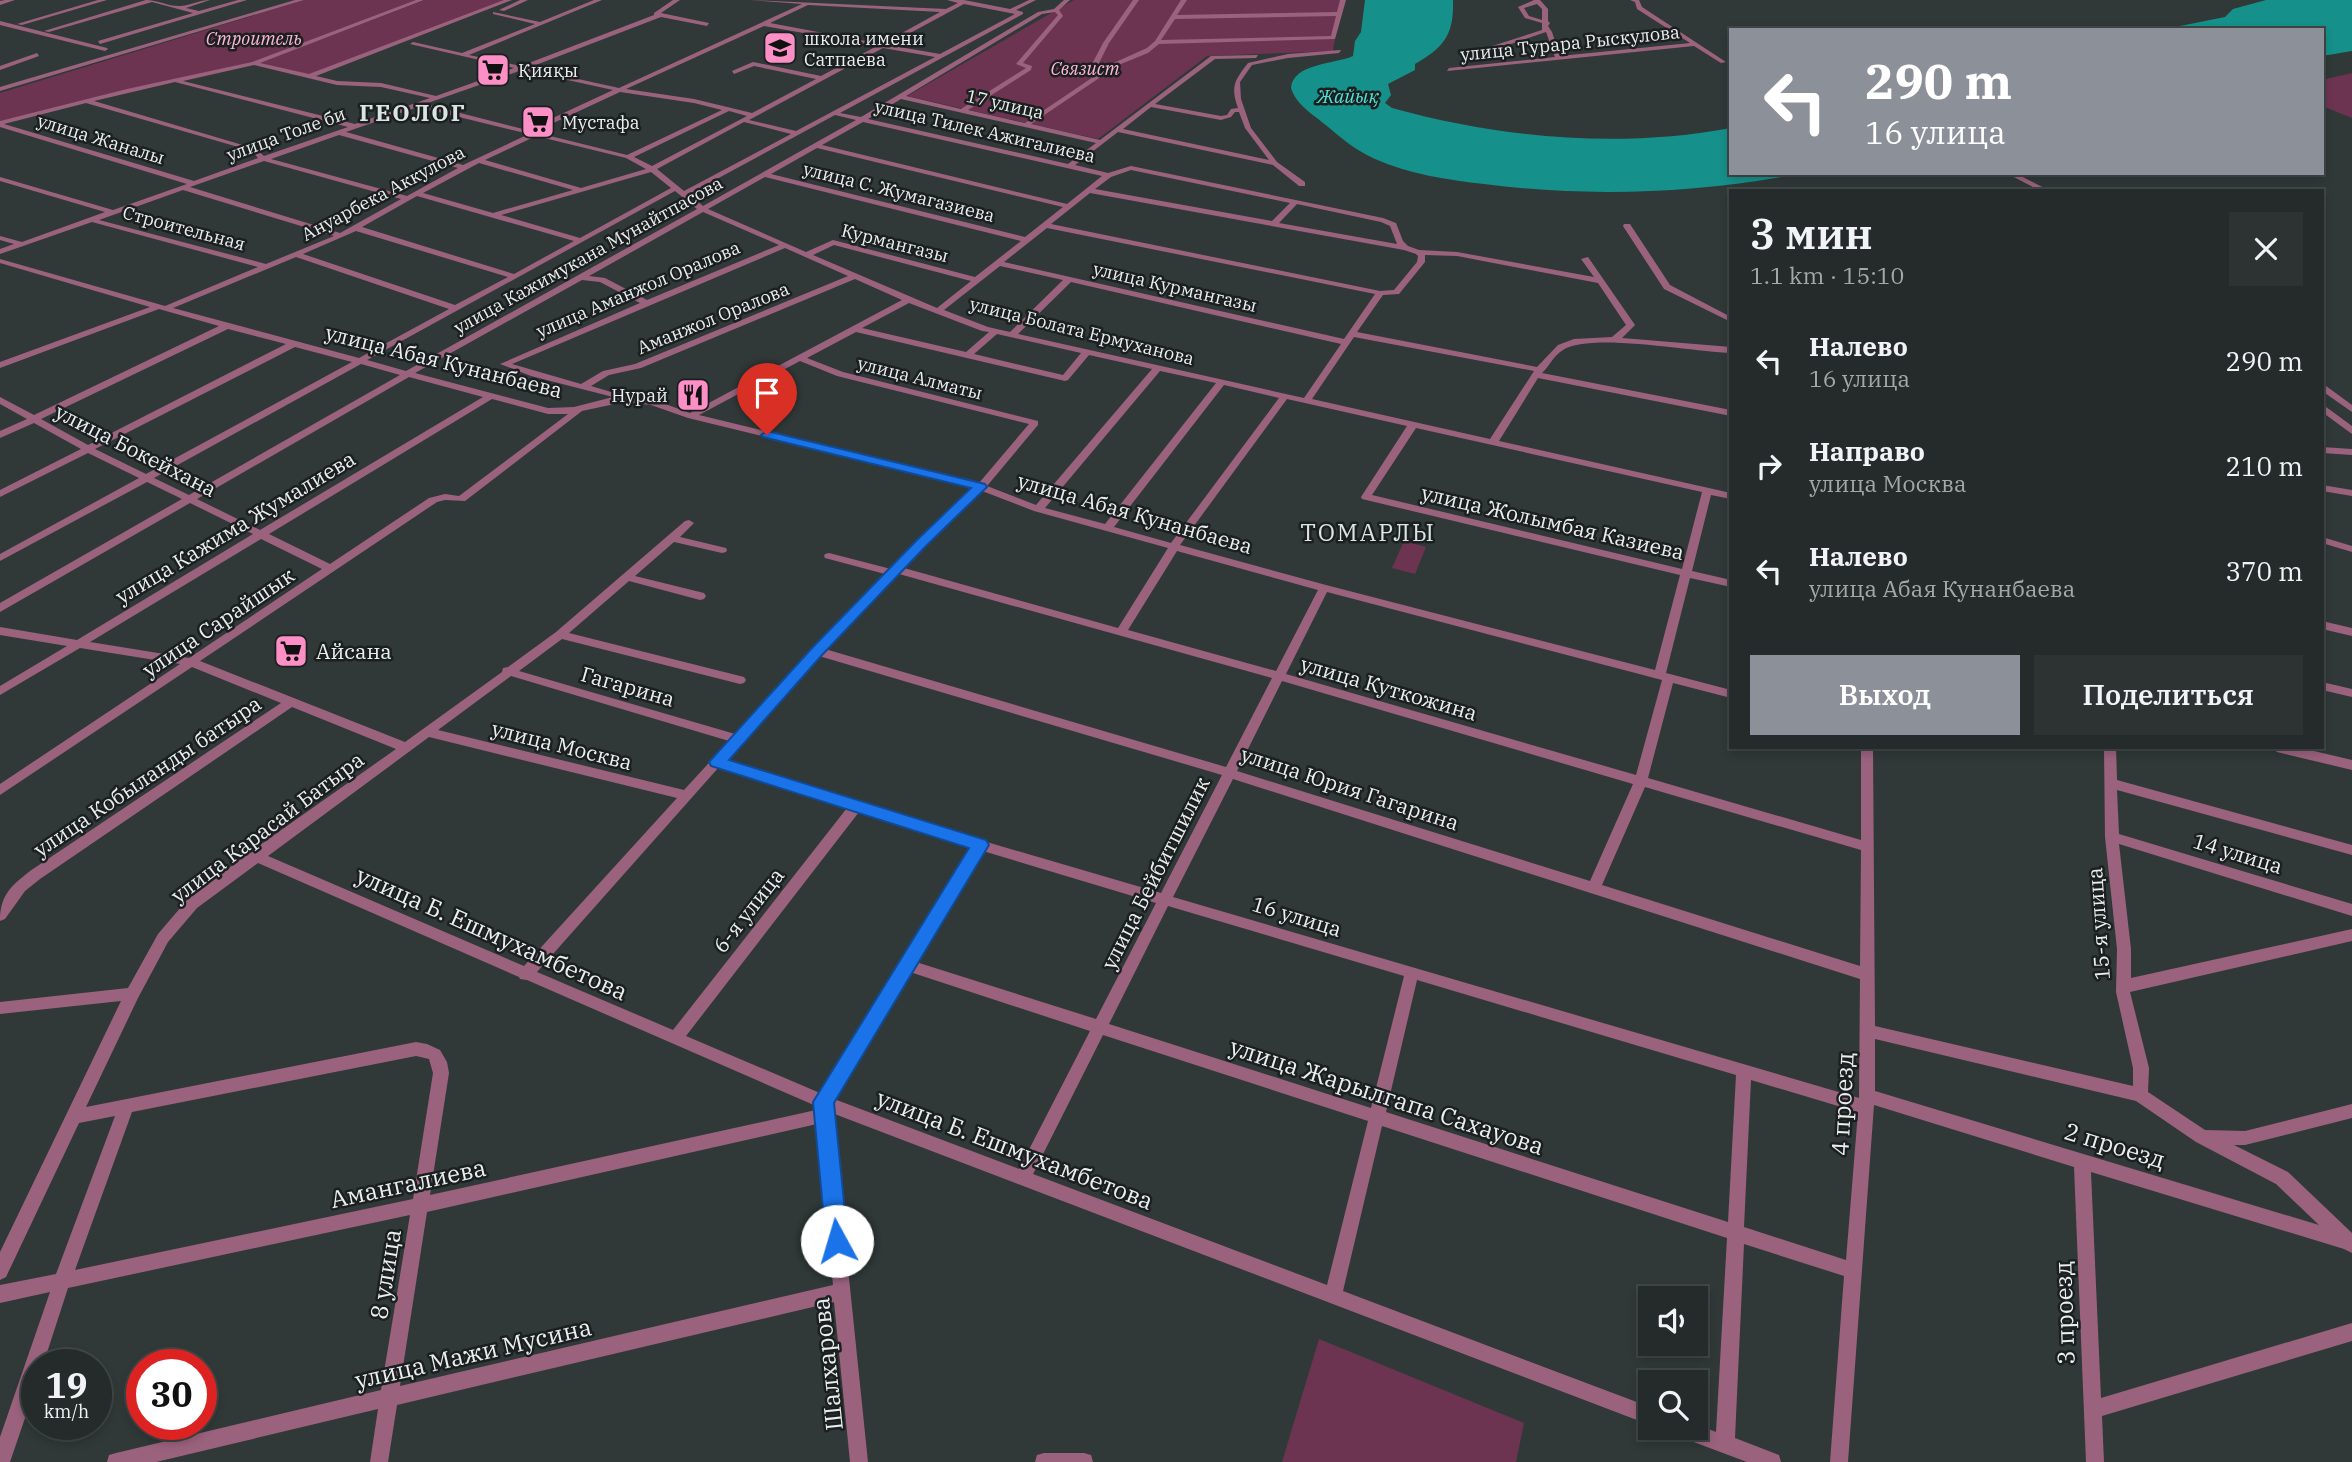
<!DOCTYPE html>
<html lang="ru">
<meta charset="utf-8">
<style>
:root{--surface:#242b2a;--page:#2c3332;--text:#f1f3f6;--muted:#a3a7a8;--line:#414747;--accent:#8c9099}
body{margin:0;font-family:"IBM Plex Serif",serif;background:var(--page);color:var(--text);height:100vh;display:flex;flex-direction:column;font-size:26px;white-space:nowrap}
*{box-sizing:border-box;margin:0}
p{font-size:23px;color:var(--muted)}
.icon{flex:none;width:38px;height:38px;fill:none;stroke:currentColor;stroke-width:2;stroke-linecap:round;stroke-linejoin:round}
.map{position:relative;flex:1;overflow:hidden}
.side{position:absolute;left:1729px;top:189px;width:595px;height:560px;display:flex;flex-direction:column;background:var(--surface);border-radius:0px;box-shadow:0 4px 10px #0003,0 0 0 2px var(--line)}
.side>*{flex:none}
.hud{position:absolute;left:1729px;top:28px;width:595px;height:147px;border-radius:0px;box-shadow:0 4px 10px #0003,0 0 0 2px var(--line);background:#8c9099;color:#fff;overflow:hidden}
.controls{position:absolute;left:1638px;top:1286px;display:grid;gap:14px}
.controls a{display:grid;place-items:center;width:70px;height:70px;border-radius:0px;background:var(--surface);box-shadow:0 4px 10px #0003,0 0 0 2px var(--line);font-size:35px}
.speed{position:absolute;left:21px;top:1349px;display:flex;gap:14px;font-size:35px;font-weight:700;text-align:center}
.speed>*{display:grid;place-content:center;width:91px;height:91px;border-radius:50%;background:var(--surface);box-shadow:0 4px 10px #0003,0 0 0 2px var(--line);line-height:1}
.speed small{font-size:18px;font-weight:400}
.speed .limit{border:10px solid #d22;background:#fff;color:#111}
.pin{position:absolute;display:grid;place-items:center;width:60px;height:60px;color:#fff;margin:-72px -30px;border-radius:50% 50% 50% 0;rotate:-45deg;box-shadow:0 0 7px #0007}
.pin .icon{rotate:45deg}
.me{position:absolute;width:77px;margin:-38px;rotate:354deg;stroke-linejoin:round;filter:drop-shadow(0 0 5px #0008)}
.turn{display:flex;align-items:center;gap:24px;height:147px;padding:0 21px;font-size:32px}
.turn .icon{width:91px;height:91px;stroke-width:2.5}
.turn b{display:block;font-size:49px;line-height:60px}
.round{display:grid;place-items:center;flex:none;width:74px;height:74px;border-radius:0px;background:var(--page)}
.headline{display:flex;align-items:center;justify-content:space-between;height:119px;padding:0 21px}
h1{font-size:42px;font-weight:600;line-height:52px}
.action{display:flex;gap:14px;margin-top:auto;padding:14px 21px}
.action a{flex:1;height:80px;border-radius:0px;background:var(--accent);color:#fff;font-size:28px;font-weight:600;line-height:80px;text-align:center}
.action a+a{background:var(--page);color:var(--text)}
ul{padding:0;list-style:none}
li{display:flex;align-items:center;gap:21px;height:105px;padding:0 21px}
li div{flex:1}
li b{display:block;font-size:26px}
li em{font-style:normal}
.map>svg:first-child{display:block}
.green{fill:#6d3452}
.water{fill:#16908a}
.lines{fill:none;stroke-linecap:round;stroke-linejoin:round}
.minor{fill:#9b627e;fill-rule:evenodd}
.route{fill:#1a73e8;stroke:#114b97;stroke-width:2}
.labels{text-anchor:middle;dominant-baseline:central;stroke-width:5;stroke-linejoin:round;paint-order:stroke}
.far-park-label{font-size:18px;font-style:italic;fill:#fdb6d8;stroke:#1b1f1f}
.far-poi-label{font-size:18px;fill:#e9efee;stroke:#1b1f1f;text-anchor:start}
.far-street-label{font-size:18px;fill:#e9efee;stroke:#1b1f1f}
.far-water-label{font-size:19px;font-style:italic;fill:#50e0d8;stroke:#1b1f1f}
.street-label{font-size:21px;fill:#e9efee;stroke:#1b1f1f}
.poi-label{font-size:21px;fill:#e9efee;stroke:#1b1f1f;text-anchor:start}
.far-district-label{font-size:23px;font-weight:bold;letter-spacing:2px;fill:#d9e4e3;stroke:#1b1f1f}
.quarter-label{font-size:24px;letter-spacing:2px;fill:#d9e4e3;stroke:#1b1f1f}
.near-street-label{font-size:24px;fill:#e9efee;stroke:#1b1f1f}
</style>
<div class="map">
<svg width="2352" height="1462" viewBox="0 0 2352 1462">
<rect width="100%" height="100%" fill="#303938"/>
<g class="green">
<path d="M304,0H418L252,62L0,121V93Z"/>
<path d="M425,0H506L312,75L259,63Z"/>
<path d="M1074,0H1341L1333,51L1207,56L1098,139L907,96Z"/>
<path d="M2352,73V118L2322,106V80Z"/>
<path d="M1404,541L1426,547L1415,574L1392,568Z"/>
<path d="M1319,1339L1524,1423L1516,1462H1282Z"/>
</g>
<g class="water">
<path d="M1365,0H1453C1454,34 1445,47 1415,64V70L1388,84L1391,95L1385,103L1392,108C1500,138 1620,149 1731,128V173H1803C1698,193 1591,198 1484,184C1448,180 1409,174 1375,159C1357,151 1342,139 1327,126C1314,115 1296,105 1291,88C1293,63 1336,64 1353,56L1355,41L1361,32Z"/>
<path d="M2266,0H2352V51L2322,56V30H2160L2225,17L2233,9Z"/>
</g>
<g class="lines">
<g class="minor">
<path d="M5,0H15L0,5V1Z"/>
<path d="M98,0H107L22,25L17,24Z"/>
<path d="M146,0C158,0 170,7 181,6C191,5 199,0 210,0L186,8L199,11L238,0H247L100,44L98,41L193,13L152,2L49,32L44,31Z"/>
<path d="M295,0H304L0,91V87Z"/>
<path d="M416,0H424L260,63L309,74L504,0H512L316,76L337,81L381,83L436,96L514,68L410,44L413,42L462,53L535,24L493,14V12L540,22L594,0H602L469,55L521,66L654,15V13L673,0H680L661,13L709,23L707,26L661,17L528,68L619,88L802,4L749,0L946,9L958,3L947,0H964L1010,9L1029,0H1036L1016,10L1023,12V14L840,113L861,117L1038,12L1054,9L1064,0H1070L1059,10L1063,16L1023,63L1032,66L1031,70L968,110L1025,123L1105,69L1091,66L1103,43L1133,0H1139L1109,43L1098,65H1109L1147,48L1155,41L1181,0H1187L1177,15L1337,12L1340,0H1346L1335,39L1159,44L1148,53L1111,68V70L1031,124L1100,140L1211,56L1258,55L1256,58L1215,59L1155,104L1221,116L1227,115L1231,109L1238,108C1230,86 1235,80 1248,63L1288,54L1341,50L1339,53L1288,58L1252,65L1240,82L1241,99L1251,128L1277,162L1305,182V186H1299L1273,165L1118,132L1075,165L1108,173L1131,166L1383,218L1396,223L1403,241L1408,246L1419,250L1457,252L1594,277L1581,259L1588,257L1635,325L1622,338L1731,347V353C1693,352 1590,332 1563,350C1553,356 1549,367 1542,373L1731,410V416L1538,378L1499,441L1731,493V499L1711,495L1692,571L1731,580V587L1690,578L1666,673L1731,690V698L1673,683L1648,778L1861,840V747H1873L1875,1026L2133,1086V1068L2116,992L2117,949L2105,837L2104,747H2116L2117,780L2352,845V855L2117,790L2119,834L2352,904V916L2119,844L2131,949V978L2352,929V941L2130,992L2149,1068L2148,1092L2205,1130L2245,1131L2352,1104V1118L2245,1145H2234L2288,1172L2352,1233V1253L2344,1249L2091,1172L2101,1398L2352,1323V1341L2102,1416L2104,1462H2086L2074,1167L1874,1105L1848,1462H1830L1844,1276L1744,1244L1735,1438L1779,1455L1781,1462H1747L1675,1435L1673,1428H1696V1424L1716,1432L1727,1238L1382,1126L1343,1291L1650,1407V1425L832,1113L868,1462H850L834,1302L397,1405L388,1462H370L378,1409L156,1462H107L109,1455L116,1453L381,1390L410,1215L68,1288L43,1365H37V1383L10,1462H0V1437L50,1292L0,1303V1285L56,1274L115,1116L79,1123L6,1277L0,1280V1252L121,1001L0,1014V1002L128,988L158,934L187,900L250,852L396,749L292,707L40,879L25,891L5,919L0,921C0,895 11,886 30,871L281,703L192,667L0,795V784L180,664L80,648L0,695V686L67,646L0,635V627L77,640L253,534L190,503L0,612V603L182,499L147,482L0,561V554L139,478L88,453L0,497V490L81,449L34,423L0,438V431L27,419L0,404V397L34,415L219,326L159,309L0,368V362L150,307L0,263V259L165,306L258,267L92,222L0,254V249L14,244L0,240V236L22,242L105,212L0,181V177L113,210L187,184L0,127V121L127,89L252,62ZM964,4L1015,14L940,54L888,45ZM808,5L940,12L882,44L770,23ZM1055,12L1058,15L1016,64L1026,68L961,109L906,96L1042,14ZM1336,16L1331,36L1161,40L1175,19ZM764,26L877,46L821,76L753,62L732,71L734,74L754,66L816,79L752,113L694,99L626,89ZM883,48L935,57L796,131L749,120ZM254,65L337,85L381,87L430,98L355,124L183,81ZM522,70L613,90L527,130L425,104ZM175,82L348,127L264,156L256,149L94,101ZM620,92L694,103L722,110L627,155L534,132ZM901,99L1096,143L1068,164L868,119ZM86,103L252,151L258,158L194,181L4,124ZM418,107L529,134L463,165L346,132ZM1151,107L1221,120L1231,117L1235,112H1239L1245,128L1269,160L1123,129ZM729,111L747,116L652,166L634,157ZM835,115L856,120L703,206L689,194ZM744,122L791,134L684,191L657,169ZM863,122L1102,176L1067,204L822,145ZM339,135L458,168L407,196L271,159ZM536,136L626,158L646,169L581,188L485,160ZM817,148L1063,207L1025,237L771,174ZM264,161L401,199L340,233L190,187ZM479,163L573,190L493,213L423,193ZM1131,170L1290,203L1272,221L1095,189L1111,177ZM651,172L671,188L580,238L501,215ZM765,177L1021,241L975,277L833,240L806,252L708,209ZM183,190L334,236L266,264L99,220ZM675,191L697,209L406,371L367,360ZM1090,193L1404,250L1416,254L1418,256L1417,262L1394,290L1380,291L1051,224ZM417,196L574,241L514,274L362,227ZM1297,204L1381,222L1390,226L1397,244L1279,223ZM703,212L779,245L647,300L605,278L589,276ZM1047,228L1375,294L1344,339L1004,262ZM356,231L508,277L455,305L303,254ZM834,245L971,281L937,308L813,255ZM785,248L848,276L635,364L603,371L581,384L512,364ZM1425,255L1457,256L1598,283L1626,325L1612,337L1574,339L1558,345L1537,367L1357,332L1383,295L1399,294L1425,262ZM296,257L449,309L359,358L173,308ZM1000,266L1063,280L1010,332L988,327L944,310ZM855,279L902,300L690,413L657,401L628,397L591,386L609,375L641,368ZM582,280L600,282L640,303L500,364L531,376L613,397L574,407L548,408L415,373ZM1071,282L1341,344L1304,398L1018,334ZM909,303L982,331L989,332L966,352L862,328ZM228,329L286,344L88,445L41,419ZM856,332L1065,381L1068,380L1089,355L1152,369L1036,505L987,486L1038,425V421L843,372L807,358ZM997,334L1081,353L1063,375L974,354ZM1354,337L1534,371L1490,439L1312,399ZM295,347L352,362L146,474L95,449ZM800,361L837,376L1029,424L979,483L699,415ZM361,364L400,375L189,495L154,478ZM1160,371L1216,383L1105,524L1045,508ZM409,377L483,397L260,530L197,499ZM1224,385L1279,398L1171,543L1114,527ZM492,399L548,414H568L459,496L445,494L429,498L330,564L269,534ZM1287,399L1407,426L1361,497L1362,499L1680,575L1655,670L1326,585L1180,545ZM624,402L651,405L688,418L974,488L891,569L829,553L825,554L824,556L825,558L885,574L813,648L735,734L519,671L562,639L740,684L744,683L746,680L744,677L740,676L569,633L629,581L700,600L704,599L706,596L704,593L635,576L674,542L722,553L726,552L727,550L726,548L680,537L694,523L689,520L685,521L556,632L508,667L503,668L502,672L405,742L200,661L437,502L445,500L465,501L582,411ZM1416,428L1702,492L1682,569L1372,495ZM982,491L1034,511L1168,548L1118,628L904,568ZM261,539L322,569L189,658L90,642ZM1177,551L1318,590L1276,671L1128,630ZM899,574L1272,678L1226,767L825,649ZM1327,592L1662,680L1636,775L1286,674ZM819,656L1222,775L1161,893L980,840L726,760ZM511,676L729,741L684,790L438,730ZM1282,681L1633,784L1590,881L1237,771ZM429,737L677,798L524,966L268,856ZM719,767L847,808L673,1030L537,972ZM1233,779L1860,979L1859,1098L1173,897ZM1645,787L1861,850L1860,966L1602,885ZM859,812L971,847L820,1093L686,1036ZM983,851L1156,903L1096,1019L916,962ZM258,863L519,977L520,979L527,980L816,1106V1110L430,1195L449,1073L447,1062L440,1050L427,1044L416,1042L86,1107L138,998L168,942L197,908ZM1168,906L1404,976L1371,1108L1109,1024ZM910,972L1090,1031L1019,1169L834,1099ZM1417,980L1736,1075L1728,1222L1386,1112ZM1103,1035L1368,1121L1327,1285L1033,1174ZM1875,1039L2136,1101L2196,1142L2276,1184L2319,1225L1875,1091ZM416,1056L429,1059L433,1073L413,1199L75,1270L132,1112ZM1751,1080L1858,1112L1846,1260L1744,1227ZM817,1124L833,1285L400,1386L427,1212Z"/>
<path d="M520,0H528L504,11L499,10Z"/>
<path d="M1534,0H1540L1548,9V21L1550,23L1548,26L1552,32L1560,56L1690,43L1637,9L1635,2L1630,0H1639L1642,7L1726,62L1721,63L1694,46L1447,71L1449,68L1555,57L1546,32L1508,45L1510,50L1505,56L1492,59L1483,53L1489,47L1542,30V23L1525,18L1518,7ZM1537,4L1542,9V20L1529,16L1524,8ZM1503,46L1504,50L1501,54L1493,55L1490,53L1493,49Z"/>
<path d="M0,21L107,48L108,49L105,51L0,25Z"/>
<path d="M37,53L39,56L0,70V66Z"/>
<path d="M2006,173H2015L2050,191H2041Z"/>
<path d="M2242,188L2245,191H2235V189Z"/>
<path d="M1624,224H1630L1670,285L1731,317V322L1664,289L1623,226Z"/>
<path d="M2322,383L2352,405V412L2322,391Z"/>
<path d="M2322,404L2352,426V434L2322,412Z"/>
<path d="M2322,447L2352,449V455L2322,453Z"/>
<path d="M2322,485L2352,490V496L2322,491Z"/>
<path d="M2322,537L2352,546V552L2322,543Z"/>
<path d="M2322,621L2352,628V636L2322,629Z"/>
<path d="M2322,682L2352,689V697L2322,690Z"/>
<path d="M2271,747H2297L2352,760V770L2277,752Z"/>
<path d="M1044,1453H1084L1091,1455L1093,1462H1035L1037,1455Z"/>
</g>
</g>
<path class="route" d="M767,431L985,484L987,487L926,546L822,655L729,760L986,840L989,845L834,1103L848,1241L845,1248L837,1251L829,1248L826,1241L813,1102L969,848L711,766L709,762L812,648L917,540L971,488L763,437L761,435Z"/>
<defs>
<symbol id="school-square" viewBox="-11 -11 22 22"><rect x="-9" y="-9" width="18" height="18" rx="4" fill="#fb8fc6" stroke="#1b1f1f"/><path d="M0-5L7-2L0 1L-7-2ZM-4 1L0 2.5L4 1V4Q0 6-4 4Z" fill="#111"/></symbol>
<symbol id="supermarket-square" viewBox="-11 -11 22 22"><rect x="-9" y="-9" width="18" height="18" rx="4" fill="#fb8fc6" stroke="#1b1f1f"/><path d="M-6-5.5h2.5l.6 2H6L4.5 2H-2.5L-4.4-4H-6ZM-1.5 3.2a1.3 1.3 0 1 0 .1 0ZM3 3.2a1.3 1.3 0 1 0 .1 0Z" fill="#111"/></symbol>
<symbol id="restaurant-square" viewBox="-11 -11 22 22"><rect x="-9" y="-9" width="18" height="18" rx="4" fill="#fb8fc6" stroke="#1b1f1f"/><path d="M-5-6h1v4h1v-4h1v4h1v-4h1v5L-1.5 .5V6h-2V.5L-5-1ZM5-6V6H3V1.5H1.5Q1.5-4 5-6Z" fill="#111"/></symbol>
</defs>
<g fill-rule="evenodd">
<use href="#school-square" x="761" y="29" width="38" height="38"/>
<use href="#supermarket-square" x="474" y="51" width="38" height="38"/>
<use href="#supermarket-square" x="519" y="103" width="38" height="38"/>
<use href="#restaurant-square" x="674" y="376" width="38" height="38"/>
<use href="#supermarket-square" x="272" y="632" width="38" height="38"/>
</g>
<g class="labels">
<g class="far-park-label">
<text x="254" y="38">Строитель</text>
<text x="1085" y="68">Связист</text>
</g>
<g class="far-poi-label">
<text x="804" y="38">школа имени<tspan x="804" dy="21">Сатпаева</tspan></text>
<text x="518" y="70">Қияқы</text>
<text x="562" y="122">Мустафа</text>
<text x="668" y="395" text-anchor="end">Нурай</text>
</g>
<g class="far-street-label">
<text transform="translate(1570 43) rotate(-6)">улица Турара Рыскулова</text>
<text transform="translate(1005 104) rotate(13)">17 улица</text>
<text transform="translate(985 131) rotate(13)">улица Тилек Ажигалиева</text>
<text transform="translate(286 134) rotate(-20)">улица Толе би</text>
<text transform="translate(101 139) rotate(17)">улица Жаналы</text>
<text transform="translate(899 192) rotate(14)">улица С. Жумагазиева</text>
<text transform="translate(383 193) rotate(-28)">Ануарбека Аккулова</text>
<text transform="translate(184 228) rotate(15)">Строительная</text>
<text transform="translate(895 243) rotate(14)">Курмангазы</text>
<text transform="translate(588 255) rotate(-29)">улица Кажимукана Мунайтпасова</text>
<text transform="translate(1175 287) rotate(13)">улица Курмангазы</text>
<text transform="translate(638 289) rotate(-23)">улица Аманжол Оралова</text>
<text transform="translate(713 318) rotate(-22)">Аманжол Оралова</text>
<text transform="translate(1082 331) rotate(14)">улица Болата Ермуханова</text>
<text transform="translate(920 378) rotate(14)">улица Алматы</text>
</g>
<g class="far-water-label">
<text x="1348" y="96">Жайық</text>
</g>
<g class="street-label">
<text transform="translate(444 361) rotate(14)">улица Абая Кунанбаева</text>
<text transform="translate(136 450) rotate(27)">улица Бокейхана</text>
<text transform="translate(1135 513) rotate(16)">улица Абая Кунанбаева</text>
<text transform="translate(1553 522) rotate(13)">улица Жолымбая Казиева</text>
<text transform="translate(235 527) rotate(-31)">улица Кажима Жумалиева</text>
<text transform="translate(218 622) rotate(-34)">улица Сарайшык</text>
<text transform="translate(628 686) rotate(16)">Гагарина</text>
<text transform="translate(1389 688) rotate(16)">улица Куткожина</text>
<text transform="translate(562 745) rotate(14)">улица Москва</text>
<text transform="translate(147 776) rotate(-34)">улица Кобыланды батыра</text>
<text transform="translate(1350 788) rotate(18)">улица Юрия Гагарина</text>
<text transform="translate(267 827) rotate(-37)">улица Карасай Батыра</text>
<text transform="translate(2238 853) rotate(17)">14 улица</text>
<text transform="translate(1155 873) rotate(-63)">улица Бейбитшилик</text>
<text transform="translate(748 910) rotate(-52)">6-я улица</text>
<text transform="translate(1297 916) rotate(17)">16 улица</text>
<text transform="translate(2098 924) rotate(-94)">15-я улица</text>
</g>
<g class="poi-label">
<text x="316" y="651">Айсана</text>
</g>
<g class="far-district-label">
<text x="413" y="112">ГЕОЛОГ</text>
</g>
<g class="quarter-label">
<text x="1368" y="532">ТОМАРЛЫ</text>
</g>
<g class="near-street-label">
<text transform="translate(492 933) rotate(24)">улица Б. Ешмухамбетова</text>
<text transform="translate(1387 1096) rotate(18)">улица Жарылгапа Сахауова</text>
<text transform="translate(1842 1104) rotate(-87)">4 проезд</text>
<text transform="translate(2115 1145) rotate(17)">2 проезд</text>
<text transform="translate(1015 1149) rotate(21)">улица Б. Ешмухамбетова</text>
<text transform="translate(408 1183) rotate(-12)">Амангалиева</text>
<text transform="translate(385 1274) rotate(-81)">8 улица</text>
<text transform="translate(2064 1313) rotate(-92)">3 проезд</text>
<text transform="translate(473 1353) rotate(-13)">улица Мажи Мусина</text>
<text transform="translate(827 1364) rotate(-96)">Шалхарова</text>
</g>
</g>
</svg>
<div class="controls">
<a><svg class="icon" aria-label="sound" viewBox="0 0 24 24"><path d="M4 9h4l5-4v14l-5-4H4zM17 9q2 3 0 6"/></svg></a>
<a><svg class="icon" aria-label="search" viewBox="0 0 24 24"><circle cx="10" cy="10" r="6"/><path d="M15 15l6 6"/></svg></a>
</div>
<div class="speed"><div>19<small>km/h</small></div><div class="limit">30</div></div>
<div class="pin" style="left:767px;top:435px;background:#d93025"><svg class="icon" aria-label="arrive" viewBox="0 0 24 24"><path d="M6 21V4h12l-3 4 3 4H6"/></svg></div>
<svg class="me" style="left:837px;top:1241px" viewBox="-20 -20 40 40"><circle r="19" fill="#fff"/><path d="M0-13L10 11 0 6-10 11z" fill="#1a73e8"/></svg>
<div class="hud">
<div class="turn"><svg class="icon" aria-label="left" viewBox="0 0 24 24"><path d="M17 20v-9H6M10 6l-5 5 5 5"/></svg><div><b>290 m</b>16 улица</div></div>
</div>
<section class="side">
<div class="headline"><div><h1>3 мин</h1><p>1.1 km · 15:10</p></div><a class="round"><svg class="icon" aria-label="close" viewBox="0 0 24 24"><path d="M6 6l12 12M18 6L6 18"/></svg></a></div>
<ul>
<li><svg class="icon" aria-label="left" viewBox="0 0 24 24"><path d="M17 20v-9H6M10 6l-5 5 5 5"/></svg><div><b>Налево</b><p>16 улица</p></div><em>290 m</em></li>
<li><svg class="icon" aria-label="right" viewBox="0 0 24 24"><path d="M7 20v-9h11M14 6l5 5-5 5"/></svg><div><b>Направо</b><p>улица Москва</p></div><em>210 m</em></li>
<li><svg class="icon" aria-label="left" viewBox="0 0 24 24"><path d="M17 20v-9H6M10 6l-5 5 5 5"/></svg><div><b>Налево</b><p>улица Абая Кунанбаева</p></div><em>370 m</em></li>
</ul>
<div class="action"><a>Выход</a><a>Поделиться</a></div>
</section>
</div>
